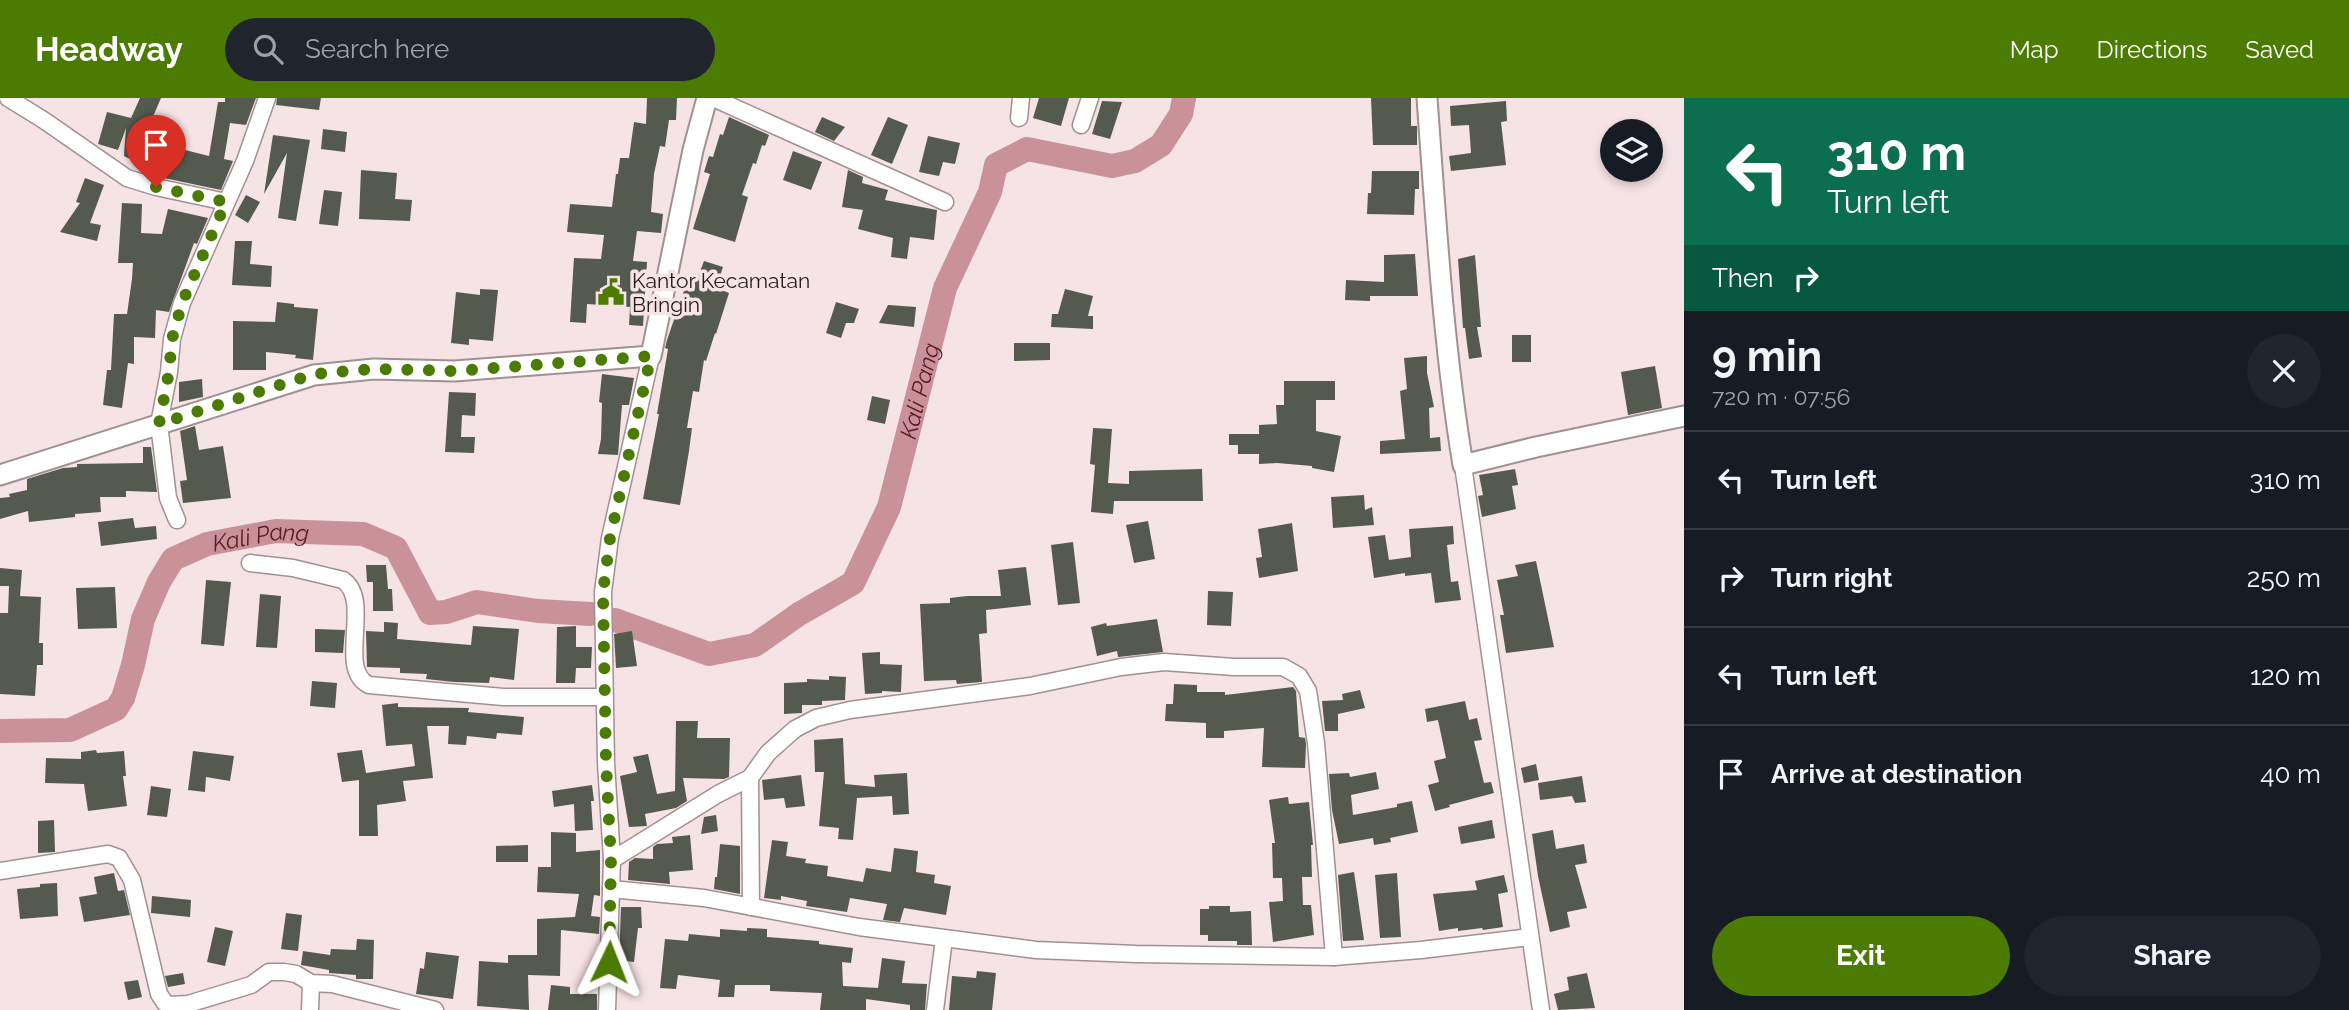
<!DOCTYPE html>
<meta charset="utf-8">
<style>
:root{--surface:#171b24;--page:#20242c;--text:#f1f3f6;--muted:#9ea1a6;--line:#363941;--accent:#4c7b03}
body{margin:0;font-family:Raleway,sans-serif;background:var(--page);color:var(--text);height:100vh;display:flex;flex-direction:column;font-size:26px;white-space:nowrap}
*{box-sizing:border-box;margin:0}
p{font-size:23px;color:var(--muted)}
.icon{flex:none;width:38px;height:38px;fill:none;stroke:currentColor;stroke-width:2;stroke-linecap:round;stroke-linejoin:round}
.map{position:relative;flex:1;overflow:hidden}
.sheet{display:flex;flex-direction:column;background:var(--surface);width:665px}
.sheet>*{flex:none}
.hud{background:#0b6e4f;color:#fff;overflow:hidden}
.tools{position:absolute;left:1600px;top:21px;display:grid;gap:14px}
.tools a{display:grid;place-items:center;width:63px;height:63px;border-radius:50%;background:var(--surface);box-shadow:0 4px 10px #0003;font-size:35px}
.pin{position:absolute;display:grid;place-items:center;width:60px;height:60px;color:#fff;margin:-72px -30px;border-radius:50% 50% 50% 0;rotate:-45deg;box-shadow:0 0 7px #0007}
.pin .icon{rotate:45deg}
.me{position:absolute;width:77px;margin:-38px;rotate:2deg;stroke-linejoin:round;filter:drop-shadow(0 0 5px #0008)}
.turn{display:flex;align-items:center;gap:24px;height:147px;padding:0 28px;font-size:32px}
.turn .icon{width:91px;height:91px;stroke-width:2.5}
.turn b{display:block;font-size:49px;line-height:60px}
.then{display:flex;align-items:center;height:66px;padding:0 28px;background:#0003;gap:14px;font-size:26px}
.round{display:grid;place-items:center;flex:none;width:74px;height:74px;border-radius:37px;background:var(--page)}
.summary{display:flex;align-items:center;justify-content:space-between;height:119px;padding:0 28px}
h1{font-size:42px;font-weight:700;line-height:52px}
.action{display:flex;gap:14px;margin-top:auto;padding:14px 28px}
.action a{flex:1;height:80px;border-radius:42px;background:var(--accent);color:#fff;font-size:28px;font-weight:700;line-height:80px;text-align:center}
.action a+a{background:var(--page);color:var(--text)}
ul{padding:0;list-style:none}
li{display:flex;align-items:center;gap:21px;height:98px;padding:0 28px;border-top:2px solid var(--line)}
li div{flex:1}
li b{display:block;font-size:26px}
li em{font-style:normal}
header{display:flex;align-items:center;gap:42px;box-sizing:border-box;height:98px;padding:0 35px;background:var(--accent);color:#fff}
header strong{font-size:33px}
nav{display:flex;gap:38px;margin-inline-start:auto;font-size:24px}
.search{width:490px;height:63px;background:var(--page);display:flex;align-items:center;gap:18px;box-sizing:border-box;padding:0 24px;border-radius:38px;color:var(--muted);font-size:26px}
main{display:flex;flex:1;min-height:0}
.map>svg:first-child{display:block}
.lines{fill:none;stroke-linecap:round;stroke-linejoin:round}
.river{stroke:#c99198;stroke-width:24}
.building{fill:#545b4e}
.minor-casing{stroke:#a19092;stroke-width:19}
.tertiary-casing{stroke:#a19092;stroke-width:23}
.minor{stroke:#fff;stroke-width:16}
.tertiary{stroke:#fff;stroke-width:19}
.route{stroke:#4c7b03;stroke-width:12;stroke-dasharray:0 21.6}
.labels{text-anchor:middle;dominant-baseline:central;stroke-width:7;stroke-linejoin:round;paint-order:stroke}
.poi-label{font-size:21px;fill:#241d1e;stroke:#f6e3e5;text-anchor:start}
.water-label{font-size:23px;font-style:italic;fill:#5d1a2a;stroke:#f6e3e5}
</style>
<header>
<strong>Headway</strong>
<div class="search"><svg class="icon" aria-label="search" viewBox="0 0 24 24"><circle cx="10" cy="10" r="6"/><path d="M15 15l6 6"/></svg>Search here</div>
<nav><a>Map</a><a>Directions</a><a>Saved</a></nav>
</header>
<main>
<div class="map">
<svg width="1684" height="912" viewBox="0 0 1684 912">
<rect width="100%" height="100%" fill="#f6e3e5"/>
<g class="lines">
<g class="river">
<path id="s1" d="M615,522L709,556L755,547L799,516L853,485L889,409L945,190L990,94L996,67L1027,51L1112,68L1135,63L1161,47L1181,16L1184,0"/>
<path id="s2" d="M0,633L70,632L116,611L123,600L133,567L143,521L159,484L173,461L207,446L276,433L363,436L396,450L430,515L446,514L477,504L538,513L591,516"/>
</g>
</g>
<g class="building">
<path d="M140,0H161L134,63L124,58L126,30L118,52L98,46L107,14L131,20Z"/>
<path d="M225,0H256L246,27L230,25L224,61L233,63L221,92L164,80L173,49L209,58L218,4H225Z"/>
<path d="M277,0H321L319,12L276,7Z"/>
<path d="M647,0H677L676,22H669L665,49L660,48L654,76L651,114L663,116L661,135L637,133L633,163L647,164L643,228L629,227L630,209L587,206L586,225L570,224L574,160L601,161L604,137L567,134L570,106L612,109L616,76H618L620,60H629L634,24L646,26Z"/>
<path d="M1039,0H1069L1061,28L1033,20Z"/>
<path d="M1371,0H1411V28H1417V47H1373Z"/>
<path d="M1102,3L1122,4L1110,41L1092,36Z"/>
<path d="M1506,3L1507,23L1501,24L1506,67L1451,73L1449,58L1471,55L1469,27L1451,28L1450,8Z"/>
<path d="M729,19L769,37L765,48L762,47L756,66L753,65L742,97L748,99L735,144L693,131L710,76L704,74L709,58L713,59L720,36L723,37Z"/>
<path d="M822,19L845,29L834,43L815,34Z"/>
<path d="M888,19L908,27L892,66L871,57Z"/>
<path d="M323,31L347,34L345,54L321,51Z"/>
<path d="M273,37L310,42L296,123L278,120L287,55L264,96Z"/>
<path d="M928,38L960,45L955,66L943,64L939,78L919,74Z"/>
<path d="M793,53L822,64L811,92L783,82Z"/>
<path d="M361,72L397,75L395,101L412,102L410,123L359,121Z"/>
<path d="M848,72L863,79L862,85L888,92L885,102L937,112L934,142L910,139L907,161L891,159L893,140L858,131L863,112L842,109Z"/>
<path d="M1372,73H1419V91H1415L1414,117L1367,116L1368,95H1371Z"/>
<path d="M85,80L104,87L90,125L101,127L97,143L60,134L80,105L76,104Z"/>
<path d="M324,92L342,94L338,128L319,126Z"/>
<path d="M246,97L260,104L248,125L235,117Z"/>
<path d="M122,105L142,106L141,135L162,136L168,111L208,120L197,146L194,145L169,214L156,212L155,240L134,239V266L128,265L122,310L103,307L107,272H111L114,216H127L132,181L133,165H118Z"/>
<path d="M235,143H252L250,166L272,168L271,189L232,187Z"/>
<path d="M1415,156L1418,198H1370V203L1345,202L1346,182L1384,184V157Z"/>
<path d="M1475,157L1481,229H1477L1482,259L1469,261L1465,230H1463L1458,161Z"/>
<path d="M704,163L723,169L716,190L729,195L716,236L715,235L706,263L704,262L699,294L693,293L687,330H692L689,353L680,407L643,401L659,316H657L668,251L665,250L667,242L688,181L696,184Z"/>
<path d="M480,191L498,192L493,243L469,241V247L451,245L456,194L480,197Z"/>
<path d="M1065,191L1093,198L1088,218H1093V231L1051,229L1052,216H1058Z"/>
<path d="M277,204L294,206V209L318,211L313,262L295,260L296,257L266,254V272H233V223L275,224Z"/>
<path d="M836,204L859,211L854,225H846L841,240L826,235Z"/>
<path d="M888,207L916,209L914,229L879,225Z"/>
<rect x="1512" y="237" width="19" height="27"/>
<path d="M1014,245H1050V262L1014,263Z"/>
<path d="M1427,258V275L1434,309L1429,310L1430,340L1440,339L1441,353L1380,356V343L1405,341L1400,293L1407,291L1404,260Z"/>
<path d="M1655,268L1662,310L1628,317L1621,274Z"/>
<path d="M602,276L634,280L629,307H622L618,357L598,356L601,341L602,305L599,304Z"/>
<path d="M202,281L203,299L179,304V284Z"/>
<path d="M1284,283H1335V302H1316V333L1341,338L1334,374L1312,370V368L1277,365L1259,366V356H1238V347H1229V336H1259V327L1277,326L1276,307H1284Z"/>
<path d="M449,294L476,295L475,318L462,317L461,339H475L474,355L445,354Z"/>
<path d="M872,298L890,302L885,326L867,322Z"/>
<path d="M195,328L199,352L223,348L231,400L183,405L180,383L187,382L180,333Z"/>
<path d="M1093,330L1112,331L1108,385L1129,386V373L1202,371L1203,403H1114L1113,416L1091,414L1095,367L1090,366Z"/>
<path d="M143,349H151L157,394L126,393V399H100L101,414L75,416V419L29,424L28,413L0,421V400L10,399L9,396L27,392V381L63,370L77,369V366L143,365Z"/>
<path d="M1515,371L1518,387L1512,388L1516,411L1482,419L1478,398L1483,397L1479,377Z"/>
<path d="M1364,397L1365,412L1372,409L1374,427L1333,430L1331,399Z"/>
<path d="M133,420L135,430L156,428L157,441L101,448L98,424Z"/>
<path d="M1148,423L1155,461L1134,465L1126,427Z"/>
<path d="M1292,425L1298,473L1259,480L1256,460L1262,459L1258,431Z"/>
<path d="M1453,428L1454,446L1447,447L1451,484L1458,483L1461,502L1435,505L1431,475L1405,478V475L1374,480L1368,439L1385,437L1389,462L1411,459L1409,431Z"/>
<path d="M1073,444L1080,505L1058,507L1051,447Z"/>
<path d="M1536,463L1554,549L1506,555L1500,517H1504L1497,482L1518,478L1515,467Z"/>
<path d="M366,467H386L388,491H392L393,513H373V484H367Z"/>
<path d="M1026,469L1031,507L986,512L987,535L979,536L982,584L957,586L956,582L924,583L920,506L950,505V500L967,498H1001L998,472Z"/>
<path d="M0,470L22,472L20,498L41,499L39,545H43V567H37L35,598L0,596V515H8L9,488H0Z"/>
<path d="M206,482L231,484L224,548L201,546Z"/>
<path d="M115,489L117,530L78,531L76,490Z"/>
<path d="M1208,493L1233,494L1231,528L1207,527Z"/>
<path d="M260,496L281,498L277,550L256,549Z"/>
<path d="M1157,521L1163,554L1118,559L1117,553L1097,558L1091,529L1106,525L1107,528Z"/>
<path d="M384,524L398,525L397,541L471,547L473,528L519,531L514,582L490,579L489,585L454,584L426,581L427,576L400,575V570L367,569L366,533L384,534Z"/>
<path d="M576,528V549H592L591,570H576L575,585H556L557,529Z"/>
<path d="M315,531L345,532L343,555L315,554Z"/>
<path d="M632,533L637,568L616,570L614,536Z"/>
<path d="M880,554V566L902,567L901,594L882,593V595L865,596L862,555Z"/>
<path d="M829,578L846,579L845,602L822,603V607H802V615L784,616V585L807,584V581L829,582Z"/>
<path d="M312,583L337,585L335,610L310,608Z"/>
<path d="M1174,586L1197,587V594H1225V597L1293,589L1296,593L1299,639L1305,640L1306,646L1305,670L1262,669L1264,630L1224,633V640H1206V625L1165,623L1166,606H1173Z"/>
<path d="M1360,592L1365,610L1338,616V633H1325L1322,603L1343,602L1342,596Z"/>
<path d="M1465,603L1469,622L1477,620L1482,642L1474,643L1484,685L1491,684L1494,695L1449,707L1450,709L1435,713L1428,687L1439,684L1434,663L1446,660L1438,622L1427,624L1425,611Z"/>
<path d="M398,605V609L469,610L468,614L524,619L522,637L497,635L496,641L467,638L466,647L448,646L449,628H427L433,680L403,683L406,703L377,707L378,738H359V682L342,684L337,655L362,652L366,675L415,668L412,646L386,648L382,607Z"/>
<path d="M676,623H698L697,640H730L729,679L724,681L683,680L687,703L676,710L645,716L647,728L629,729L620,678L637,674L633,659L648,656L657,696L675,693Z"/>
<path d="M843,640L845,686L875,689L874,677L907,675L909,716L893,717L892,698L857,700L853,742L838,741L839,730L819,728L824,674H815L814,642Z"/>
<path d="M96,652L97,655L124,653L126,678H123L127,708L88,713L84,686L45,685L46,660L81,661V654Z"/>
<path d="M193,653L234,658L230,683L206,679L205,694L188,692Z"/>
<path d="M1536,666L1539,682L1524,685L1521,670Z"/>
<path d="M1376,674L1379,691L1351,697L1353,717L1397,709V706L1412,703L1418,734L1390,740L1391,744L1374,747L1373,740L1339,746L1332,712L1329,676L1349,675L1350,679Z"/>
<path d="M801,677L805,708L786,710L784,700L764,702L762,682Z"/>
<path d="M1582,678L1586,704L1575,705L1572,698L1540,702L1538,685Z"/>
<path d="M592,687L594,703H591L593,732L575,733L574,706L554,709L552,693Z"/>
<path d="M151,688L171,691L167,719L147,717Z"/>
<path d="M1288,699L1289,706L1309,704L1313,747H1311L1312,779H1302L1303,807H1311L1314,837L1273,844L1269,804L1283,803L1282,780H1273L1272,745H1275L1269,702Z"/>
<path d="M716,717L718,733L701,736L704,719Z"/>
<path d="M54,722L55,754L38,755V723Z"/>
<path d="M1492,722L1495,740L1461,746L1458,729Z"/>
<path d="M1553,732L1556,751L1584,746L1587,765L1575,767L1587,810L1567,814L1570,829L1550,834L1538,778L1532,736Z"/>
<path d="M551,734L576,735V754L600,752V798L594,797L591,818L600,819L599,836L561,832L560,878L528,877L529,912L477,908L479,863L508,865V857H537V821L575,819L579,796L537,794L538,769H551Z"/>
<path d="M690,737L693,772L669,774L670,786L628,782L629,764L635,760L653,761V749L657,746L673,745L672,739Z"/>
<path d="M772,742L788,744L786,758L806,761L805,765L828,768L827,778L863,784L866,770L891,774L894,750L918,753L916,774L935,777L934,785L951,788L946,817L904,810L900,824L883,822L887,806L850,800L847,814L806,808L807,803L781,798V802L764,800Z"/>
<path d="M720,746L740,748V796L714,791L715,779H717Z"/>
<path d="M528,747V764H496V748Z"/>
<path d="M1354,774L1364,842L1343,843L1338,777Z"/>
<path d="M114,775L118,793L124,792L130,817L84,824L79,799L97,796L94,779Z"/>
<path d="M1397,775L1401,839L1380,840L1375,777Z"/>
<path d="M1504,777L1508,794L1498,796L1503,829L1483,832L1482,830L1458,833V830L1439,833L1433,796L1477,792L1475,783Z"/>
<path d="M57,785L58,818L20,821L17,791L40,789V786Z"/>
<path d="M152,798L191,802L190,819L151,815Z"/>
<path d="M1209,808H1230V814L1251,813L1252,847H1237V843H1208V837H1200V811H1209Z"/>
<path d="M621,809H641L642,830H638L634,864L619,862Z"/>
<path d="M286,815L302,817L298,853L281,851Z"/>
<path d="M215,829L233,833L225,868L207,864Z"/>
<path d="M747,830L767,831V839L819,843V846L853,850L851,865L842,864L843,888L878,890L882,860L905,863L902,885L927,886L925,912H910V907L866,901V912H820L822,895L770,893V887H735L734,899H718L720,882L678,877L676,891L660,890L665,841L688,843L689,836L720,839V831L747,833Z"/>
<path d="M357,841L374,842L373,881H356V877L329,875V872L301,867L303,853L330,857L331,851L356,852Z"/>
<path d="M426,854L459,858L453,901L416,896L420,870L424,871Z"/>
<path d="M977,873L996,875L992,912H949L952,878L976,880Z"/>
<path d="M183,875L185,886L168,889L165,878Z"/>
<path d="M1587,875L1595,910L1558,912L1554,896L1569,892L1567,879Z"/>
<path d="M138,882L142,899L128,902L124,884Z"/>
<path d="M551,887L570,889V896H597V912H548Z"/>
</g>
<g class="lines">
<defs>
<g id="minor">
<path d="M8,0L45,23L127,80L156,89L226,104"/>
<path d="M713,0L945,104"/>
<path d="M1019,20L1021,0"/>
<path d="M1081,27L1090,0"/>
<path d="M1463,367L1541,912"/>
<path d="M177,422L168,400L159,326L169,274L172,241L182,205L245,63L267,0"/>
<path d="M250,465L293,470L343,482C373,502 336,572 369,587L503,599H604"/>
<path d="M750,680L751,809"/>
<path d="M612,762L718,696L750,680L768,655L795,631L816,620L850,612L1030,588L1121,569L1164,564L1234,569H1283L1299,578L1308,593L1316,645L1334,859"/>
<path d="M0,773L108,756L119,760L132,782L159,896L165,905L170,907L188,906L251,887L269,874H284L296,876L311,885L332,886L435,912"/>
<path d="M611,791L704,800L859,829L1036,852L1136,856L1334,859L1421,852L1530,839"/>
<path d="M310,912L311,885"/>
<path d="M607,912L612,762L606,665L603,494L610,440L651,258"/>
<path d="M935,912L944,841"/>
</g>
<g id="tertiary">
<path d="M1427,0C1436,123 1443,246 1463,367L1536,349L1684,318"/>
<path d="M0,377L314,277L374,271L455,273L651,258L693,52L707,0"/>
</g>
</defs>
<use href="#minor" class="minor-casing"/>
<use href="#tertiary" class="tertiary-casing"/>
<use href="#minor" class="minor"/>
<use href="#tertiary" class="tertiary"/>
</g>
<g class="lines">
<path class="route" d="M156,89L226,104L182,205L172,241L169,274L159,326L314,276L374,271L455,273L651,258L610,440L603,494L606,665L611,762L609,864"/>
</g>
<defs>
<symbol id="civic-bare" viewBox="-9 -9 18 18"><path d="M-.6-6.5H3V-4.5H.6V-3L4-1V1h2V6H-6V1h2V-1L-.6-3ZM-1.2 2.5V6h2.4V2.5Z" fill="#4c7b03" stroke="#f6e3e5" stroke-width="2.5" paint-order="stroke"/></symbol>
</defs>
<g fill-rule="evenodd">
<use href="#civic-bare" x="592" y="175" width="38" height="38"/>
</g>
<g class="labels">
<g class="poi-label">
<text x="632" y="182">Kantor Kecamatan<tspan x="632" dy="24">Bringin</tspan></text>
</g>
<g class="water-label">
<text stroke="none"><textPath href="#s1" startOffset="467">Kali Pang</textPath></text>
<text stroke="none"><textPath href="#s2" startOffset="374">Kali Pang</textPath></text>
</g>
</g>
</svg>
<div class="tools">
<a><svg class="icon" aria-label="layers" viewBox="0 0 24 24"><path d="M12 4l9 5-9 5-9-5zM3 14l9 5 9-5"/></svg></a>
</div>
<div class="pin" style="left:156px;top:89px;background:#d93025"><svg class="icon" aria-label="arrive" viewBox="0 0 24 24"><path d="M6 21V4h12l-3 4 3 4H6"/></svg></div>
<svg class="me" style="left:609px;top:864px" viewBox="-20 -20 40 40"><path d="M0-17L14 15 0 8-14 15z" fill="#4c7b03" stroke="#fff" stroke-width="4"/></svg>
</div>
<section class="sheet">
<div class="hud">
<div class="turn"><svg class="icon" aria-label="left" viewBox="0 0 24 24"><path d="M17 20v-9H6M10 6l-5 5 5 5"/></svg><div><b>310 m</b>Turn left</div></div>
<div class="then">Then<svg class="icon" aria-label="right" viewBox="0 0 24 24"><path d="M7 20v-9h11M14 6l5 5-5 5"/></svg></div>
</div>
<div class="summary"><div><h1>9 min</h1><p>720 m · 07:56</p></div><a class="round"><svg class="icon" aria-label="close" viewBox="0 0 24 24"><path d="M6 6l12 12M18 6L6 18"/></svg></a></div>
<ul>
<li><svg class="icon" aria-label="left" viewBox="0 0 24 24"><path d="M17 20v-9H6M10 6l-5 5 5 5"/></svg><div><b>Turn left</b></div><em>310 m</em></li>
<li><svg class="icon" aria-label="right" viewBox="0 0 24 24"><path d="M7 20v-9h11M14 6l5 5-5 5"/></svg><div><b>Turn right</b></div><em>250 m</em></li>
<li><svg class="icon" aria-label="left" viewBox="0 0 24 24"><path d="M17 20v-9H6M10 6l-5 5 5 5"/></svg><div><b>Turn left</b></div><em>120 m</em></li>
<li><svg class="icon" aria-label="arrive" viewBox="0 0 24 24"><path d="M6 21V4h12l-3 4 3 4H6"/></svg><div><b>Arrive at destination</b></div><em>40 m</em></li>
</ul>
<div class="action"><a>Exit</a><a>Share</a></div>
</section>
</main>
